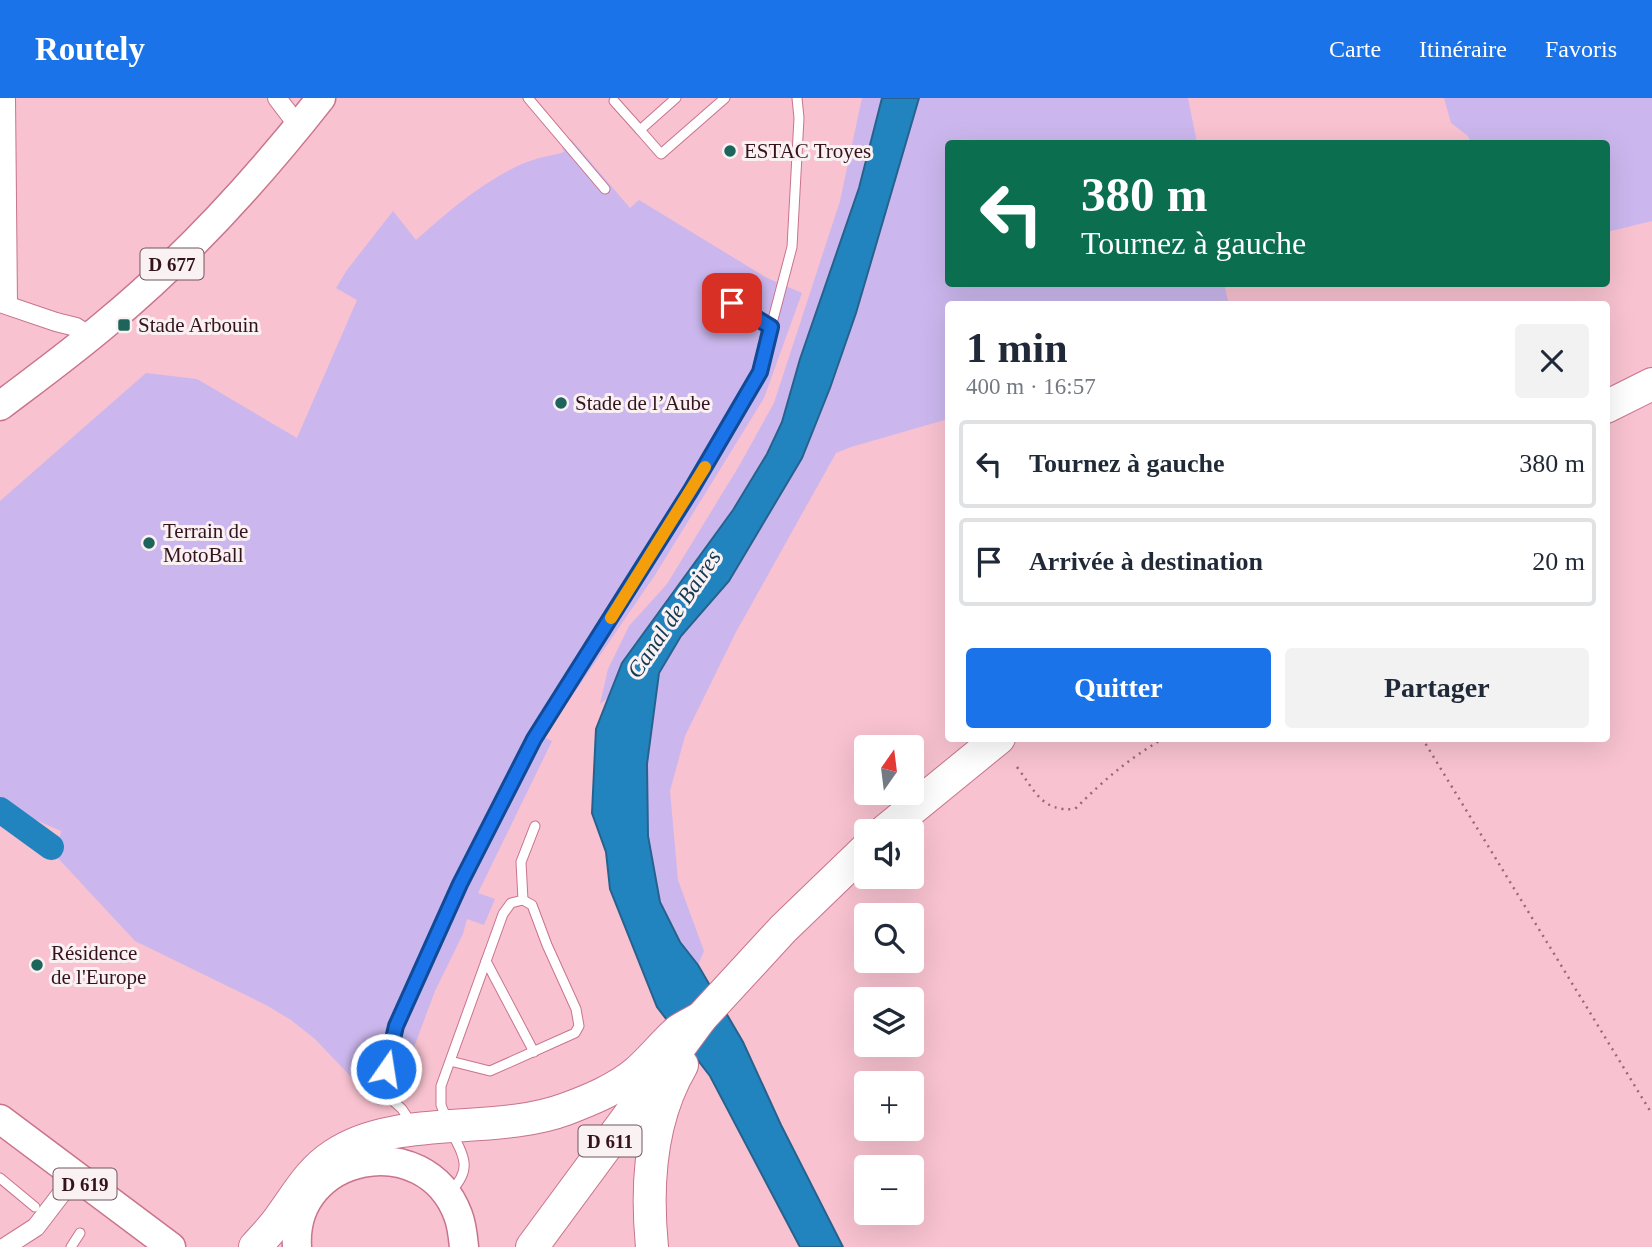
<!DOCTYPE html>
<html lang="fr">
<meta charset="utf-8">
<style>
:root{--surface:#fff;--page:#f2f2f3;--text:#1f2937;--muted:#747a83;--line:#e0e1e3;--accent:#1a73e8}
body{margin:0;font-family:Georgia,serif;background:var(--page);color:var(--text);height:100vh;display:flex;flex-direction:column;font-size:26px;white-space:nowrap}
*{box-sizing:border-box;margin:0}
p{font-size:23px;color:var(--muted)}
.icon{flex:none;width:38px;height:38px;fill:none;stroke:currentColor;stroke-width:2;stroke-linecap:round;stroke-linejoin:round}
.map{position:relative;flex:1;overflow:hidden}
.drawer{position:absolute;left:945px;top:203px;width:665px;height:441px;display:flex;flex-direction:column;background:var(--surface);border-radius:7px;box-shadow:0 7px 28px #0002}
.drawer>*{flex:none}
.top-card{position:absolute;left:945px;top:42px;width:665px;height:147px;border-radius:7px;box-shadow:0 7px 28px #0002;background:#0b6e4f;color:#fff;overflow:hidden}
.needle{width:46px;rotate:14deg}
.controls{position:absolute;left:854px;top:637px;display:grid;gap:14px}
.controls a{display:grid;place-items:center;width:70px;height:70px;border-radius:7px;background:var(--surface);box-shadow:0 7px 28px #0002;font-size:35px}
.pin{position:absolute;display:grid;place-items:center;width:60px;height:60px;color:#fff;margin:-30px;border-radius:14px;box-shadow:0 4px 10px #0006}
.me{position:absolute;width:77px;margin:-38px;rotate:13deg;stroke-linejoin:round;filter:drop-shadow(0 0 5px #0008)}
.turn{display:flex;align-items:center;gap:24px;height:147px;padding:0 21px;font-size:32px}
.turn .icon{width:91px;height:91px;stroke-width:2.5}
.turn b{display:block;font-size:49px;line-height:60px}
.round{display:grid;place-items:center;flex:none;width:74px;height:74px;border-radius:7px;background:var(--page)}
.head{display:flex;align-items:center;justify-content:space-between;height:119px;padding:0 21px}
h1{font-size:42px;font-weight:800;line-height:52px}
.action{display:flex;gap:14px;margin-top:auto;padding:14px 21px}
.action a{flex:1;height:80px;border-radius:7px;background:var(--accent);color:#fff;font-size:28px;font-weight:800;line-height:80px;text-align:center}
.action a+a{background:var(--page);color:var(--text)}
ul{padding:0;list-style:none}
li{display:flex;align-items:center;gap:21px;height:88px;margin:0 14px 10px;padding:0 7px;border:4px solid var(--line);border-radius:7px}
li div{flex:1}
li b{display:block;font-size:26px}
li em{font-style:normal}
header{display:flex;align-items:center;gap:42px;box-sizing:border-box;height:98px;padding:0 35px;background:var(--accent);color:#fff}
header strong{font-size:33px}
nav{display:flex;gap:38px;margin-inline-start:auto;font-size:24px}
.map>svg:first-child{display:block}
.green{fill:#cbb7ed}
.water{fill:#2284bf;stroke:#27628f;stroke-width:2}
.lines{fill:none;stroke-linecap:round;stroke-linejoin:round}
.river{stroke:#2284bf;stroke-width:26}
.lane-casing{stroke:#c8748d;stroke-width:11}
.street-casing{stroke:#c8748d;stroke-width:20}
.primary-casing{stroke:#c8748d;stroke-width:31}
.highway-casing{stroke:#c8748d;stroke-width:34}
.path{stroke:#956a76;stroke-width:2.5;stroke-dasharray:2 5;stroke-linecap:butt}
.lane{stroke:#fff;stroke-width:9}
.street{stroke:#fff;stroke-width:18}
.primary{stroke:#fff;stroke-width:28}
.highway{stroke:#fff;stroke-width:32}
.route-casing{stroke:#114b97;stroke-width:18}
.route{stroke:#1a73e8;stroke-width:12}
.slow{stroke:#f59e0b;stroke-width:12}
.poi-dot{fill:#1d655b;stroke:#faf1f3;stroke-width:2.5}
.labels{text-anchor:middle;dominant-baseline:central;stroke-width:6;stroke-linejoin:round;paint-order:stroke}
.shield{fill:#faf1f3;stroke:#6f565e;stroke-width:2}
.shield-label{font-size:19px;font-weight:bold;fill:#34131e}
.poi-label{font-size:21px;fill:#34131e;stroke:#faf1f3;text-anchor:start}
.water-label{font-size:23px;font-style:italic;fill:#133953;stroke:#faf1f3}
</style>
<header>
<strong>Routely</strong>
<nav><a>Carte</a><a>Itinéraire</a><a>Favoris</a></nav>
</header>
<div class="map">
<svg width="1652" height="1149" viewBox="0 0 1652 1149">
<rect width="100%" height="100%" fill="#f8c2d0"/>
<g class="green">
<path d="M862,0H882L881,8L859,90L800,261L782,324L767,356L733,412L622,565L610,598L600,606L608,571L629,528L667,486L739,368L774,305L840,103Z"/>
<path d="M919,0H1188L1197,45L948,46V186H1224L1229,206H948V321L851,349L836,355L736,534L685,638L670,693L678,782L704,853L698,867L680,844L660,804L648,738L647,666L659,575L681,538L729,483L802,360L831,290L856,215Z"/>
<path d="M1444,0H1652V123L1607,134L1606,46L1471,45L1468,38L1451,25Z"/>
<path d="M571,41L630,110L639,102L767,180L802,195L764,300L655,477L544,639L552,643L478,795L495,801L484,827L467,821L463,836L435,893L413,952L409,961L404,960L398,979L413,985L409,993L405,992L403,997L385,991L379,1008L315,941L291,922L266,907L135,843L56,758L61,733L0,706V403L146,275L197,281L297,340L357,202L336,190L347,172L393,113L416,142C449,113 482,84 522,66C535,60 551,58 564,54L562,49Z"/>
</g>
<path class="water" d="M882,0H919L856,215L830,290L802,360L729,483L681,538L659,575L647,666L648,738L660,804L680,844L698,867L743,944L781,1027L843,1149H800L710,978L657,909L610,791L606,754L592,715L596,631L622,565L733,412L767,356L782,324L800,261L859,90Z"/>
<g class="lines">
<path class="river" d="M0,712L51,749"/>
<defs>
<g id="lane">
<path d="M528,0L605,91"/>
<path d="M614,3L640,32L676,0"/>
<path d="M640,32L661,56L725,0"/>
<path d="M732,205L771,229L792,149L799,20L797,0"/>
<path d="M523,802L521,764L535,728"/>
<path d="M486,863L534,954"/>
<path d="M447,1022L441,1007V988L503,816L511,805L523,802L532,807L547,847L576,911L579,928L575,935L490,973L450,963"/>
<path d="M412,1026L402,1011L382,993L396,928L460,786L534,641L678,416L760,274L771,229"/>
<path d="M0,1080L35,1109"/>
<path d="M450,1094C472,1072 465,1060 452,1035"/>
<path d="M71,1149L80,1135"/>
</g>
<g id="street">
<path d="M6,0L8,207"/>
<path d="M277,0L299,29"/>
<path d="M0,205L56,224L76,229L90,238"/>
<path d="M5,1149L36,1129L75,1078"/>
</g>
<g id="primary">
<path d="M0,308C37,280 74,253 109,223C186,159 259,79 321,0"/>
<path d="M0,1021L171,1149"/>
<path d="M297,1149C291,1055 425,1029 458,1117C462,1127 463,1139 464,1149"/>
</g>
<g id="highway">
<path d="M1606,309L1652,286"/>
<path d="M885,733L999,640"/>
<path d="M255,1149C263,1140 272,1131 279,1121C296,1098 309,1073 334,1057C396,1015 494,1038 566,1011C590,1002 617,991 637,974C651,962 665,944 678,933C685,928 694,924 701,920"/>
<path d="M532,1149L701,920L783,831L866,751"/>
<path d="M652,1149C646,1088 650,1021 682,967"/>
</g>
</defs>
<use href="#lane" class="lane-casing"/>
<use href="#street" class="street-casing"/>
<use href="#primary" class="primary-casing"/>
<use href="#highway" class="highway-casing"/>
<g class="path">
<path d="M1422,640L1652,1016"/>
<path d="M1017,669C1035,693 1042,714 1075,711C1105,681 1127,662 1164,640"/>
</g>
<use href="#lane" class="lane"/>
<use href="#street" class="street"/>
<use href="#primary" class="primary"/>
<use href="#highway" class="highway"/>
</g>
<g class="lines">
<defs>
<path id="route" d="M386,971L396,928L460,786L534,641L691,392L760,274L771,229L732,205"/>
</defs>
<use href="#route" class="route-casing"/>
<use href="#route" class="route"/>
<path class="slow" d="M611,520L705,369"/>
</g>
<g class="poi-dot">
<circle cx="730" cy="53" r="7"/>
<rect x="117" y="220" width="14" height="14" rx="3.5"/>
<circle cx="561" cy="305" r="7"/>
<circle cx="149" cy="445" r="7"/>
<circle cx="37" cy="867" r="7"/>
</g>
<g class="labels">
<g class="shield">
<rect x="140.5" y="150.5" width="63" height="31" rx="5"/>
<rect x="578.5" y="1027.5" width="63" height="31" rx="5"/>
<rect x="53.5" y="1070.5" width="63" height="31" rx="5"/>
</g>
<g class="shield-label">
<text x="172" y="166">D 677</text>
<text x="610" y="1043">D 611</text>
<text x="85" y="1086">D 619</text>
</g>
<g class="poi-label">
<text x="744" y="53">ESTAC Troyes</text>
<text x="138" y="227">Stade Arbouin</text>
<text x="575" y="305">Stade de l’Aube</text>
<text x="163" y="433">Terrain de<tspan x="163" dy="24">MotoBall</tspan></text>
<text x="51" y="855">Résidence<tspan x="51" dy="24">de l'Europe</tspan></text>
</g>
<g class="water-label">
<text transform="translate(674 516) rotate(-56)">Canal de Baires</text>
</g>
</g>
</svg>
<div class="controls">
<a><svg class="needle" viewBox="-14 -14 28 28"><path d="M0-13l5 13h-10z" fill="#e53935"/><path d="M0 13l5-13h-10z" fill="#747a83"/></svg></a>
<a><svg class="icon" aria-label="sound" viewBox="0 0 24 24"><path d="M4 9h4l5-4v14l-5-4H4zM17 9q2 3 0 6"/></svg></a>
<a><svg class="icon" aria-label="search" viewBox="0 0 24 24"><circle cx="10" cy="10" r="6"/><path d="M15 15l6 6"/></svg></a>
<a><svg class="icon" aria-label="layers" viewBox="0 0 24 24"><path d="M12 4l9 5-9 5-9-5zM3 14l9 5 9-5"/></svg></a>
<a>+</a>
<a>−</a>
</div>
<div class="pin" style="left:732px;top:205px;background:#d93025"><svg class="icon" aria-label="arrive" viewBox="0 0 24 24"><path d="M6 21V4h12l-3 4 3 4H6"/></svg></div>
<svg class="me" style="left:386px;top:971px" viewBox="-20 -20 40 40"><circle r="17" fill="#1a73e8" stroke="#fff" stroke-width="3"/><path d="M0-11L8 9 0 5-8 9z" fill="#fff"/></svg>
<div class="top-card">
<div class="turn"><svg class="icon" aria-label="left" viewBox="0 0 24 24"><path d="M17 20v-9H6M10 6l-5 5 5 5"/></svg><div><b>380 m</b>Tournez à gauche</div></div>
</div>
<section class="drawer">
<div class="head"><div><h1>1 min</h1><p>400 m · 16:57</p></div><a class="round"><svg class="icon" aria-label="close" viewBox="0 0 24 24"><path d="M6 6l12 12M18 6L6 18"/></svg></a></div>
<ul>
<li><svg class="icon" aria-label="left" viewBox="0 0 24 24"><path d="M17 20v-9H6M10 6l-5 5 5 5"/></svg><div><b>Tournez à gauche</b></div><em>380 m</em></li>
<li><svg class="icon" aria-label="arrive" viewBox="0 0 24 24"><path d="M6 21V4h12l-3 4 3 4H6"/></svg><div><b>Arrivée à destination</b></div><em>20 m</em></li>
</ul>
<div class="action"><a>Quitter</a><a>Partager</a></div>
</section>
</div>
